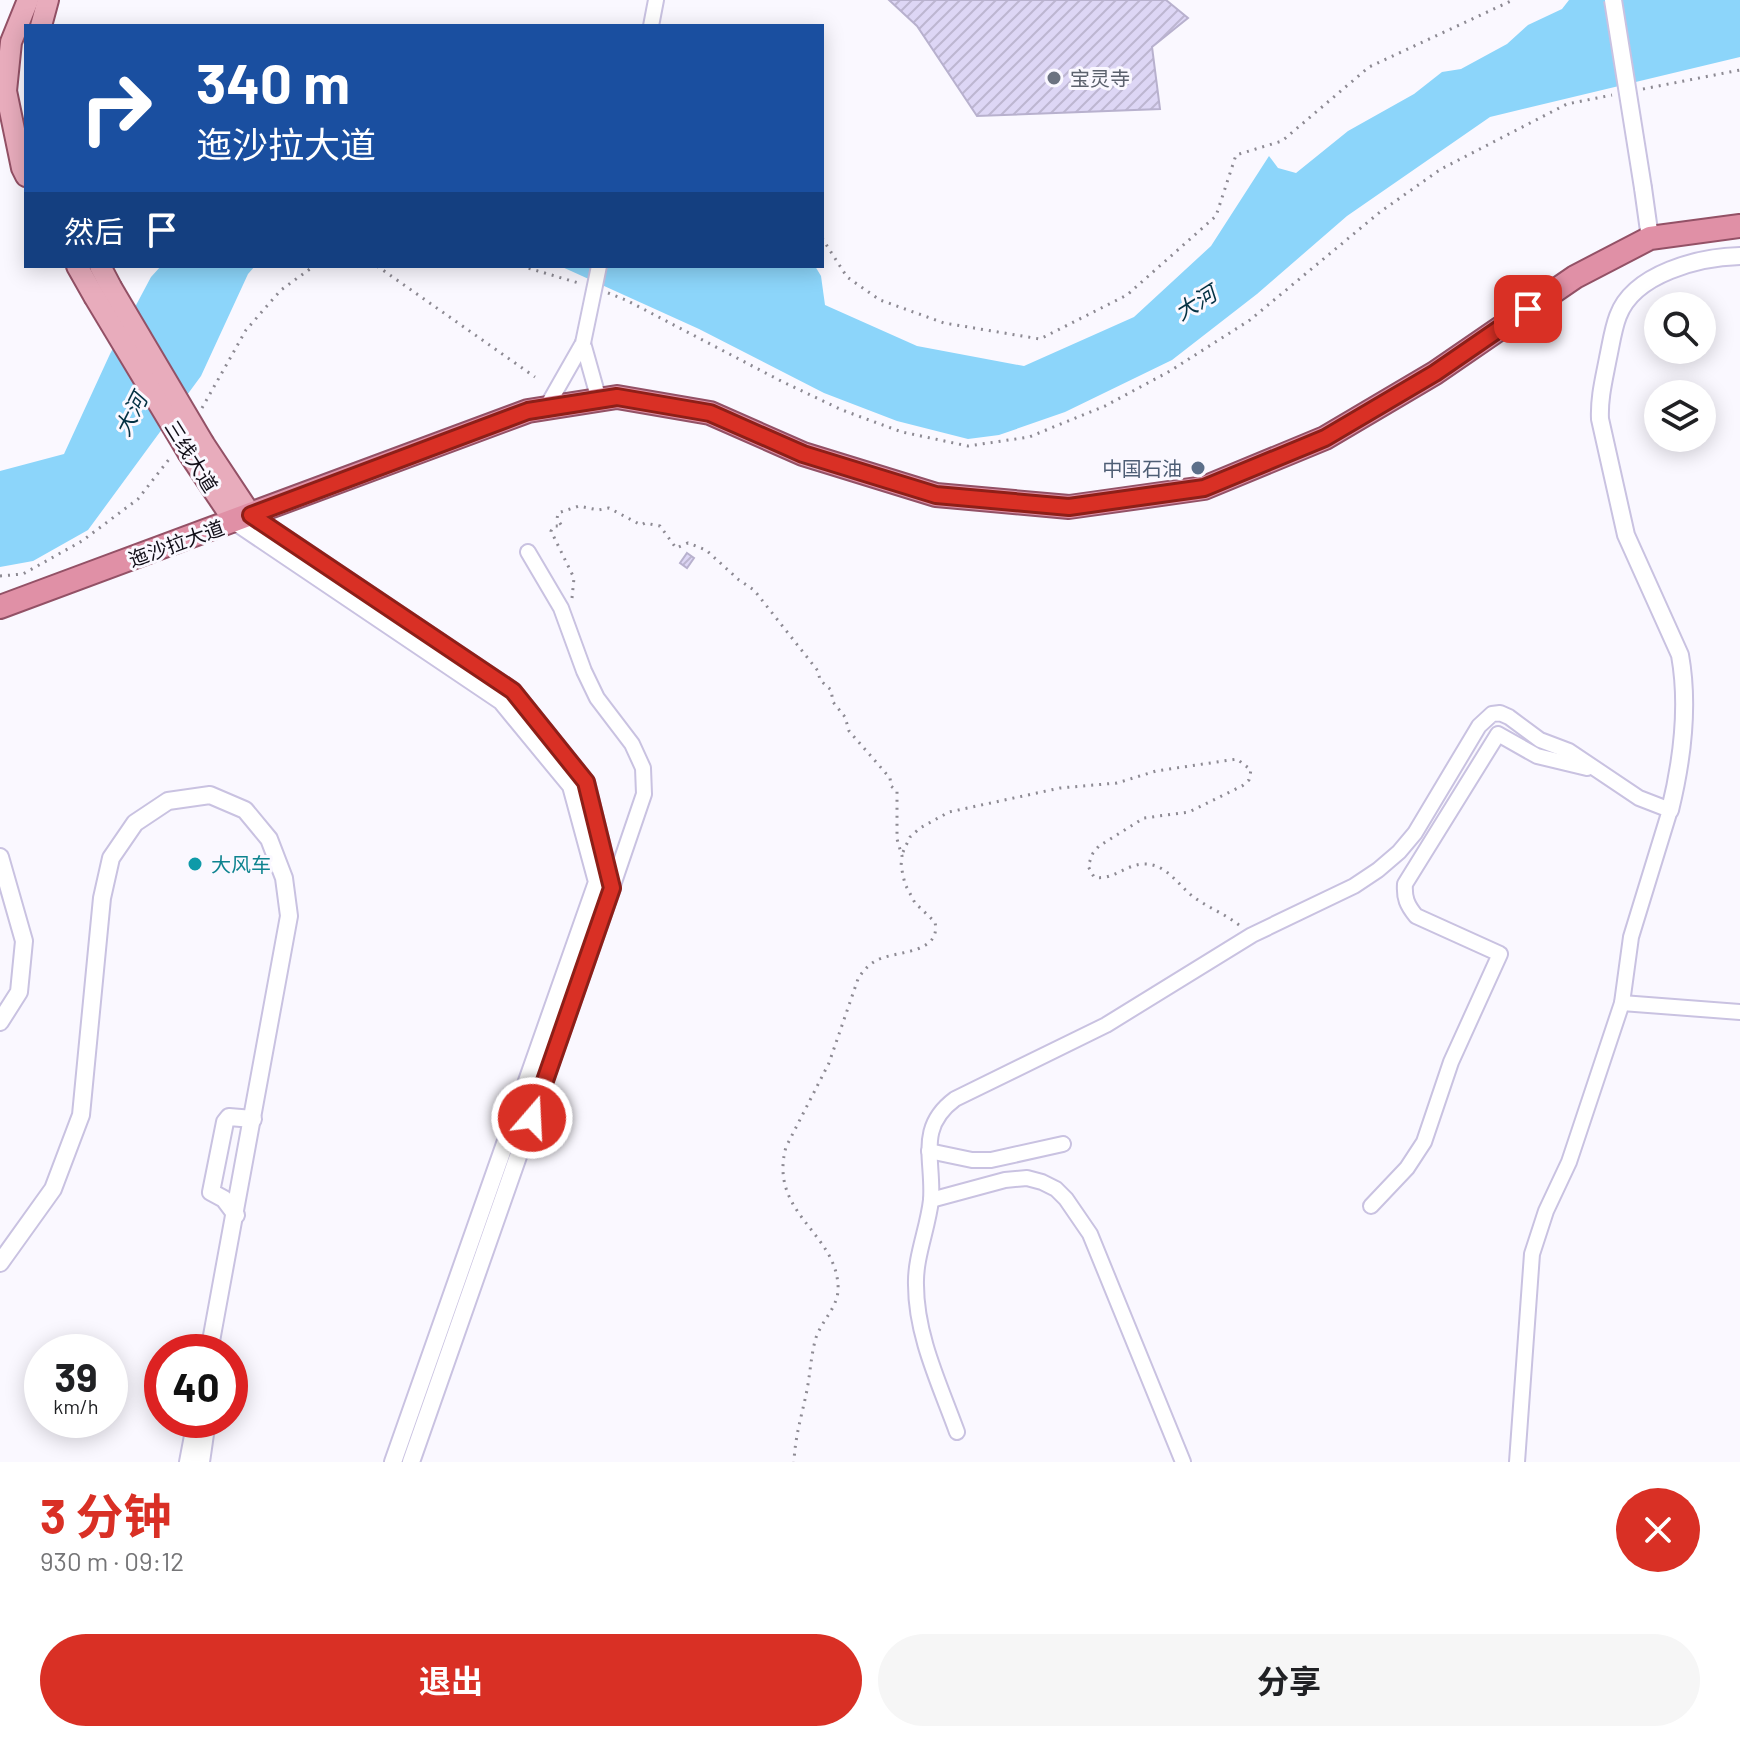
<!DOCTYPE html>
<html lang="zh">
<meta charset="utf-8">
<style>
:root{--surface:#fff;--page:#f6f6f6;--text:#202124;--muted:#757577;--accent:#d93025}
body{margin:0;font-family:Barlow,"Noto Sans SC",sans-serif;background:var(--page);color:var(--text);height:100vh;display:flex;flex-direction:column;font-size:30px;white-space:nowrap}
*{box-sizing:border-box;margin:0}
p{font-size:26px;color:var(--muted)}
.icon{flex:none;width:44px;height:44px;fill:none;stroke:currentColor;stroke-width:2;stroke-linecap:round;stroke-linejoin:round}
.map{position:relative;height:1462px;overflow:hidden}
.sheet{display:flex;flex-direction:column;background:var(--surface);flex:1}
.sheet>*{flex:none}
.guide{position:absolute;left:24px;top:24px;width:800px;height:244px;border-radius:0px;box-shadow:0 4px 20px #0003;background:#1a4fa0;color:#fff;overflow:hidden}
.controls{position:absolute;left:1644px;top:292px;display:grid;gap:16px}
.controls a{display:grid;place-items:center;width:72px;height:72px;border-radius:50%;background:var(--surface);box-shadow:0 4px 20px #0003;font-size:40px}
.speed{position:absolute;left:24px;top:1334px;display:flex;gap:16px;font-size:40px;font-weight:700;text-align:center}
.speed>*{display:grid;place-content:center;width:104px;height:104px;border-radius:50%;background:var(--surface);box-shadow:0 4px 20px #0003;line-height:1}
.speed small{font-size:20px;font-weight:400}
.speed .limit{border:12px solid #d22;background:#fff;color:#111}
.pin{position:absolute;display:grid;place-items:center;width:68px;height:68px;color:#fff;margin:-34px;border-radius:16px;box-shadow:0 4px 12px #0006}
.me{position:absolute;width:88px;margin:-44px;rotate:19deg;stroke-linejoin:round;filter:drop-shadow(0 0 6px #0008)}
.turn{display:flex;align-items:center;gap:28px;height:168px;padding:0 40px;font-size:36px}
.turn .icon{width:104px;height:104px;stroke-width:2.5}
.turn b{display:block;font-size:56px;line-height:68px}
.then{display:flex;align-items:center;height:76px;padding:0 40px;background:#0003;gap:16px;font-size:30px}
.round{display:grid;place-items:center;flex:none;width:84px;height:84px;border-radius:42px;background:var(--page)}
.head{display:flex;align-items:center;justify-content:space-between;height:136px;padding:0 40px}
h1{font-size:48px;font-weight:700;line-height:60px;color:var(--accent)}
.action{display:flex;gap:16px;margin-top:auto;padding:16px 40px}
.action a{flex:1;height:92px;border-radius:48px;background:var(--accent);color:#fff;font-size:32px;font-weight:700;line-height:92px;text-align:center}
.action a+a{background:var(--page);color:var(--text)}
.map>svg:first-child{display:block}
.water{fill:#8cd5fa}
.building{fill:url(#building-hatch);stroke:#b8b1ce;stroke-width:2}
.lines{fill:none;stroke-linecap:round;stroke-linejoin:round}
.minor-casing{stroke:#c9c2e1;stroke-width:18}
.tertiary-casing{stroke:#c9c2e1;stroke-width:20}
.primary-casing{stroke:#935166;stroke-width:24}
.trunk-casing{stroke:#935166;stroke-width:26}
.path{stroke:#8d8a93;stroke-width:3;stroke-dasharray:2 6;stroke-linecap:butt}
.minor{stroke:#fff;stroke-width:14}
.tertiary{stroke:#fff;stroke-width:16}
.primary{stroke:#e8acbc;stroke-width:20}
.trunk{stroke:#e090a6;stroke-width:22}
.minor-bridge-casing{stroke:#c9c2e1;stroke-width:18;stroke-linecap:butt}
.tertiary-bridge-casing{stroke:#c9c2e1;stroke-width:20;stroke-linecap:butt}
.primary-bridge-casing{stroke:#935166;stroke-width:24;stroke-linecap:butt}
.minor-bridge{stroke:#fff;stroke-width:14}
.tertiary-bridge{stroke:#fff;stroke-width:16}
.primary-bridge{stroke:#e8acbc;stroke-width:20}
.route-casing{stroke:#8d1f18;stroke-width:20}
.route{stroke:#d93025;stroke-width:14}
.worship-dot{fill:#6b7280;stroke:#faf8ff;stroke-width:3}
.service-dot{fill:#5c6f8a;stroke:#faf8ff;stroke-width:3}
.culture-dot{fill:#0f9aa8;stroke:#faf8ff;stroke-width:3}
.labels{text-anchor:middle;dominant-baseline:central;stroke-width:6;stroke-linejoin:round;paint-order:stroke}
.worship-label{font-size:20px;fill:#5b616d;stroke:#faf8ff;text-anchor:start}
.street-label{font-size:20px;fill:#110e18;stroke:#faf8ff}
.service-label{font-size:20px;fill:#4e5e75;stroke:#faf8ff;text-anchor:end}
.culture-label{font-size:20px;fill:#0d838f;stroke:#faf8ff;text-anchor:start}
.water-label{font-size:22px;font-style:italic;fill:#043244;stroke:#faf8ff}
</style>
<div class="map">
<svg width="1740" height="1462" viewBox="0 0 1740 1462">
<defs>
<pattern id="building-hatch" width="6" height="6" patternUnits="userSpaceOnUse" patternTransform="scale(2)"><rect width="6" height="6" fill="#ddd6f5"/><path d="M-1 1l2-2M0 6l6-6M5 7l2-2" fill="none" stroke="#bdb6d1"/></pattern>
</defs>
<rect width="100%" height="100%" fill="#faf8ff"/>
<g class="water">
<path d="M1569,0H1740V57L1490,117L1347,216L1257,294L1172,360L1065,412L999,435L968,439L897,421L824,393L699,329L560,266H815L821,276L825,305L917,346L1024,366L1134,317L1211,246L1269,156L1278,168L1296,173L1348,131L1414,94L1442,72L1461,69L1507,44L1528,25L1562,9Z"/>
<path d="M161,266H255L248,274L201,376L88,530L33,561L0,567V471L64,454L110,354L151,277Z"/>
</g>
<g class="building">
<path d="M889,0H1166L1188,18L1152,47L1160,109L977,116L917,26Z"/>
<path d="M687,553L694,558L687,568L680,563Z"/>
</g>
<g class="lines">
<defs>
<g id="minor">
<path d="M651,26L656,0"/>
<path d="M583,343L599,400"/>
<path d="M546,408L583,343"/>
<path d="M528,552L561,608L584,671L597,698L632,744L643,768L644,794L612,888"/>
<path d="M1622,1003L1740,1012"/>
<path d="M929,1151L972,1160H991L1063,1144"/>
<path d="M931,1200L1005,1180L1027,1178L1042,1182L1056,1189L1066,1199L1090,1234L1183,1462"/>
<path d="M1371,1206L1407,1168L1424,1142L1451,1062L1500,954L1416,916C1407,905 1404,898 1405,884L1498,734L1537,756L1587,768"/>
<path d="M957,1432C940,1385 916,1336 916,1285C915,1257 928,1228 931,1200C934,1160 916,1128 955,1099L1106,1025L1252,935L1354,886L1378,870L1399,852L1415,833L1479,726L1492,714L1500,713L1509,717L1540,740L1569,751L1639,798L1670,810L1631,937L1622,1003L1569,1162L1546,1211L1532,1254L1517,1462"/>
</g>
<g id="tertiary">
<path d="M1643,188L1650,238"/>
<path d="M251,515L513,691L586,782L612,888L411,1462"/>
<path d="M234,521L501,701L571,786L597,882L393,1462"/>
<path d="M1670,810C1682,761 1689,705 1680,655L1626,535L1600,419C1599,398 1604,379 1608,358C1611,344 1613,329 1618,316C1634,273 1700,257 1740,256"/>
<path d="M0,857L24,941L19,992L0,1022"/>
<path d="M236,1215L224,1199L211,1192L225,1122L229,1117L253,1119"/>
<path d="M0,1263L53,1189L81,1115L102,898L111,858L135,823L168,801L210,795L245,810L269,839L284,878L289,916L209,1352"/>
<path d="M188,1462L196,1420"/>
<path d="M201,1462L207,1420"/>
</g>
<g id="primary">
<path d="M41,26L48,0"/>
<path d="M26,176L22,168L6,91L11,42L28,0"/>
<path d="M77,266L94,296"/>
<path d="M100,266L111,287"/>
<path d="M204,444L251,515"/>
<path d="M189,454L234,521"/>
</g>
<path id="trunk" d="M0,607L528,411L617,397L710,413L803,454L936,495L1069,507L1204,488L1325,438L1435,373L1575,277L1650,238L1740,226"/>
</defs>
<use href="#minor" class="minor-casing"/>
<use href="#tertiary" class="tertiary-casing"/>
<use href="#primary" class="primary-casing"/>
<use href="#trunk" class="trunk-casing"/>
<g class="path">
<path d="M1643,89L1740,70"/>
<path d="M822,238L847,277L880,300L944,323L1040,339L1127,295L1216,216L1236,155L1282,141L1369,67L1513,0"/>
<path d="M377,266L535,377"/>
<path d="M521,266L582,284"/>
<path d="M608,293L626,300L781,381L842,410L902,432L968,446L1029,437L1105,406L1170,371L1250,320L1380,212L1441,169L1567,104L1612,95"/>
<path d="M202,408L246,330L281,290L314,266"/>
<path d="M0,576L23,574L82,541L138,499L170,458"/>
<path d="M572,598L574,578L551,531L554,526H562L557,519L558,513L579,506L598,510L609,508L641,525L645,523L660,526L676,548L688,543L706,550L739,580L754,590L818,671L820,680L831,690L833,702L845,717L849,731L890,778L891,786L897,791V839L902,856L901,866L905,884L915,903L935,922C941,952 902,951 882,958C871,962 864,969 858,979L829,1063L786,1147C768,1212 835,1232 838,1285C840,1307 820,1321 815,1341C811,1357 810,1374 807,1390C802,1415 795,1436 794,1462"/>
<path d="M903,852L910,837L920,828L949,812L1060,788L1117,783L1156,771L1237,759L1251,770L1249,780L1242,786L1189,812L1144,818L1099,846L1093,853L1088,866L1094,877C1112,881 1125,865 1143,864C1167,863 1178,886 1195,898C1209,908 1225,914 1239,925"/>
</g>
<use href="#minor" class="minor"/>
<use href="#tertiary" class="tertiary"/>
<use href="#primary" class="primary"/>
<use href="#trunk" class="trunk"/>
<defs>
<path id="minor-bridge" d="M583,343L599,266"/>
<path id="tertiary-bridge" d="M1613,0L1643,188"/>
<g id="primary-bridge">
<path d="M111,287L204,444"/>
<path d="M94,296L189,454"/>
</g>
</defs>
<use href="#minor-bridge" class="minor-bridge-casing"/>
<use href="#tertiary-bridge" class="tertiary-bridge-casing"/>
<use href="#primary-bridge" class="primary-bridge-casing"/>
<use href="#minor-bridge" class="minor-bridge"/>
<use href="#tertiary-bridge" class="tertiary-bridge"/>
<use href="#primary-bridge" class="primary-bridge"/>
</g>
<g class="lines">
<defs>
<path id="route" d="M532,1118L612,888L586,782L513,691L251,515L528,411L617,397L710,413L803,454L936,495L1069,507L1204,488L1325,438L1435,373L1528,309"/>
</defs>
<use href="#route" class="route-casing"/>
<use href="#route" class="route"/>
</g>
<circle class="worship-dot" cx="1054" cy="78" r="8"/>
<circle class="service-dot" cx="1198" cy="468" r="8"/>
<circle class="culture-dot" cx="195" cy="864" r="8"/>
<g class="labels">
<g class="worship-label">
<text x="1070" y="78">宝灵寺</text>
</g>
<g class="street-label">
<text transform="translate(192 456) rotate(58)">三线大道</text>
<text transform="translate(176 543) rotate(-20)">迤沙拉大道</text>
</g>
<g class="service-label">
<text x="1182" y="468">中国石油</text>
</g>
<g class="culture-label">
<text x="211" y="864">大风车</text>
</g>
<g class="water-label">
<text transform="translate(1195 302) rotate(-32)">大河</text>
<text transform="translate(130 414) rotate(-63)">大河</text>
</g>
</g>
</svg>
<div class="controls">
<a><svg class="icon" aria-label="search" viewBox="0 0 24 24"><circle cx="10" cy="10" r="6"/><path d="M15 15l6 6"/></svg></a>
<a><svg class="icon" aria-label="layers" viewBox="0 0 24 24"><path d="M12 4l9 5-9 5-9-5zM3 14l9 5 9-5"/></svg></a>
</div>
<div class="speed"><div>39<small>km/h</small></div><div class="limit">40</div></div>
<div class="pin" style="left:1528px;top:309px;background:#d93025"><svg class="icon" aria-label="arrive" viewBox="0 0 24 24"><path d="M6 21V4h12l-3 4 3 4H6"/></svg></div>
<svg class="me" style="left:532px;top:1118px" viewBox="-20 -20 40 40"><circle r="17" fill="#d93025" stroke="#fff" stroke-width="3"/><path d="M0-11L8 9 0 5-8 9z" fill="#fff"/></svg>
<div class="guide">
<div class="turn"><svg class="icon" aria-label="right" viewBox="0 0 24 24"><path d="M7 20v-9h11M14 6l5 5-5 5"/></svg><div><b>340 m</b>迤沙拉大道</div></div>
<div class="then">然后<svg class="icon" aria-label="arrive" viewBox="0 0 24 24"><path d="M6 21V4h12l-3 4 3 4H6"/></svg></div>
</div>
</div>
<section class="sheet">
<div class="head"><div><h1>3 分钟</h1><p>930 m · 09:12</p></div><a class="round" style="background:#d93025;color:#fff"><svg class="icon" aria-label="close" viewBox="0 0 24 24"><path d="M6 6l12 12M18 6L6 18"/></svg></a></div>
<div class="action"><a>退出</a><a>分享</a></div>
</section>
